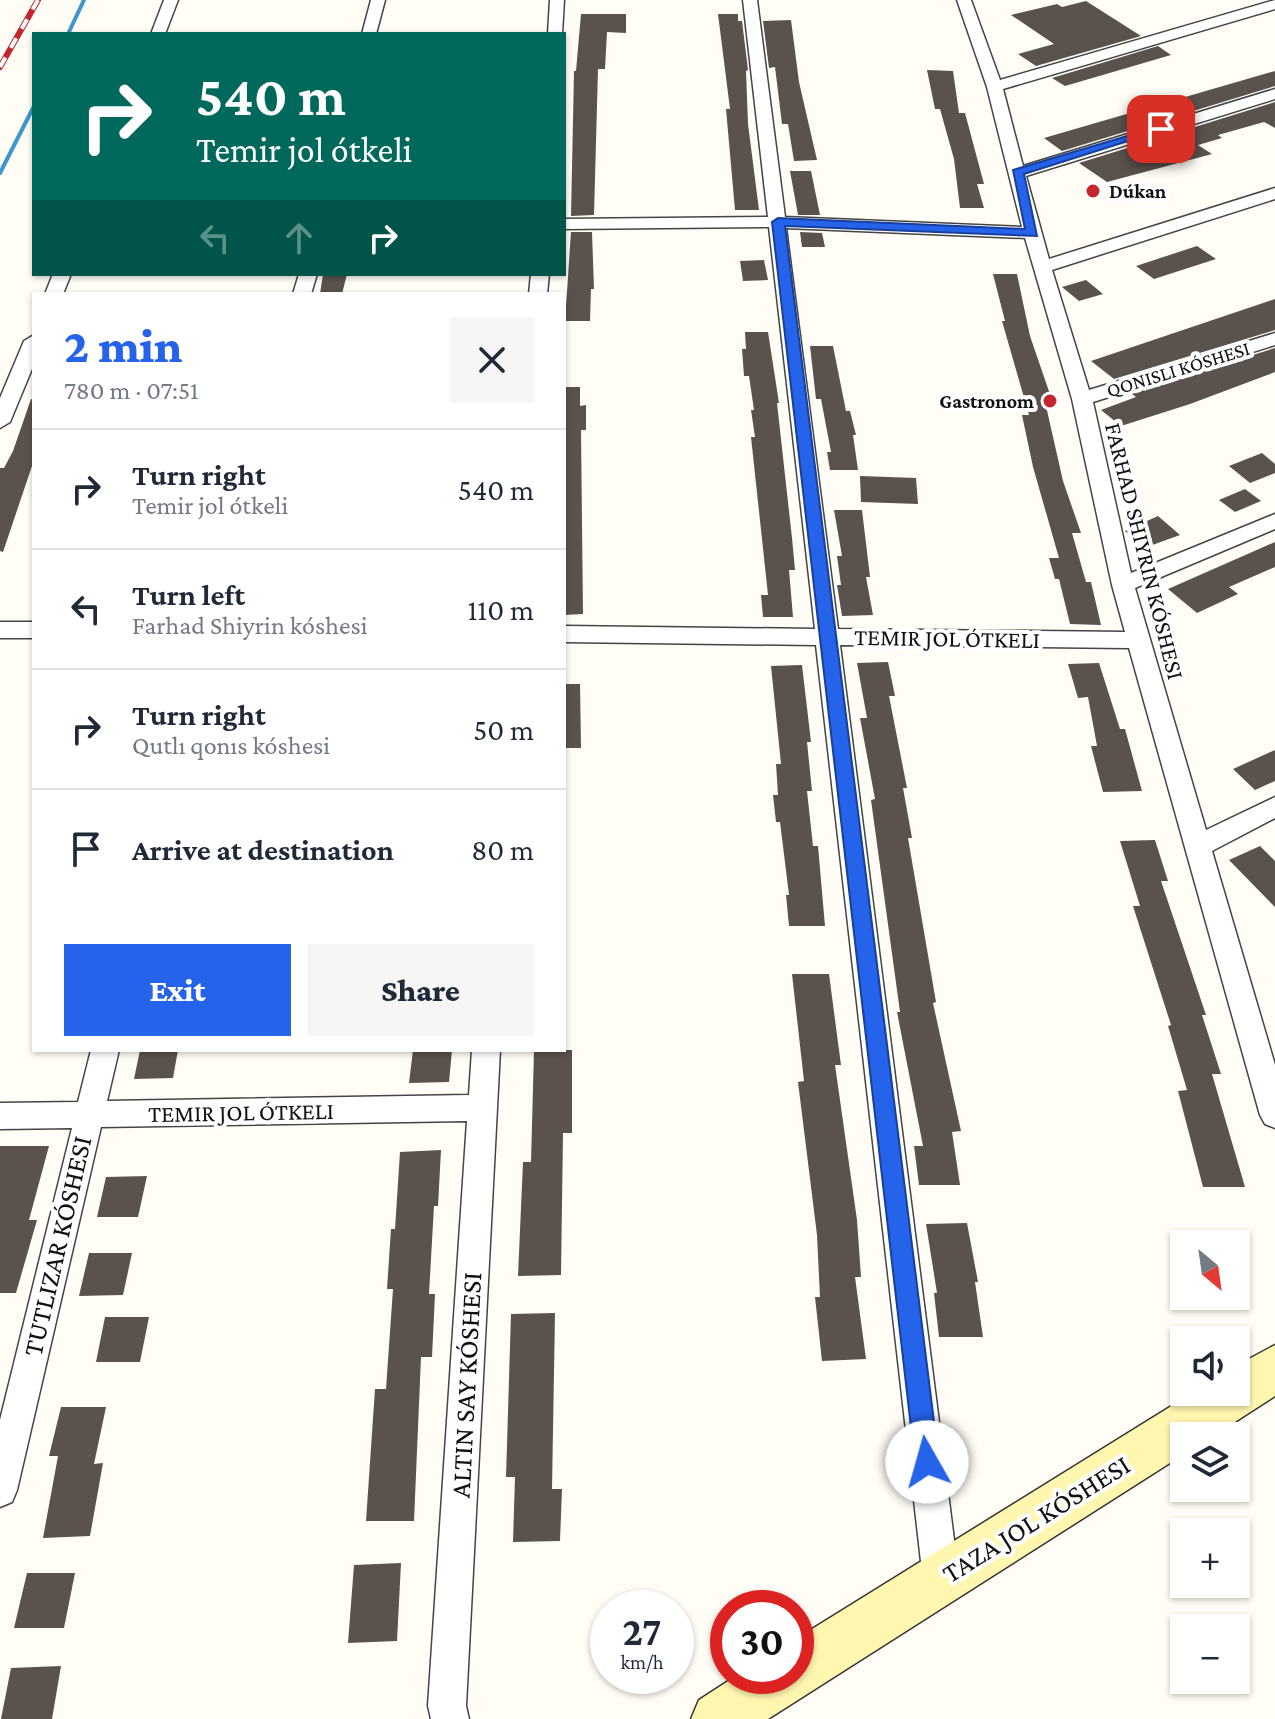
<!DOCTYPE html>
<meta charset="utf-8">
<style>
:root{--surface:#fff;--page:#f6f6f7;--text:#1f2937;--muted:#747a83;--line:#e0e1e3;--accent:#2563eb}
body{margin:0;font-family:"Crimson Pro",serif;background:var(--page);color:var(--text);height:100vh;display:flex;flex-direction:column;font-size:30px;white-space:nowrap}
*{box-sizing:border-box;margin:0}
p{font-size:26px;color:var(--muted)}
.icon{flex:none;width:44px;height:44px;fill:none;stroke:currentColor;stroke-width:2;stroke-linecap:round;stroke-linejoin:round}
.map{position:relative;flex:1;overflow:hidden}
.sheet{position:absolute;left:32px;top:292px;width:534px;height:760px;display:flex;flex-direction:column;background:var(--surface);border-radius:0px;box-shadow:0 2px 6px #0004}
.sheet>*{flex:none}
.top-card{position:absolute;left:32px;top:32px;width:534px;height:244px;border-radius:0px;box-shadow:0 2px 6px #0004;background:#00695c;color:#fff;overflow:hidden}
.needle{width:52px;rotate:151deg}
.buttons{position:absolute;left:1170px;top:1230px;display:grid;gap:16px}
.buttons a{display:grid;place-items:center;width:80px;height:80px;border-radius:0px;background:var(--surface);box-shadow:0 2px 6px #0004;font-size:40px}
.speed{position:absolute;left:590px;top:1590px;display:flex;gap:16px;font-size:40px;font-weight:700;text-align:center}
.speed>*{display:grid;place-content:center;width:104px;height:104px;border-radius:50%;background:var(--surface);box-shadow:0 2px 6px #0004;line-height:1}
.speed small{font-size:20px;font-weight:400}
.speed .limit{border:12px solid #d22;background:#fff;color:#111}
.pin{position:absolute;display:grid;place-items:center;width:68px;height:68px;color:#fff;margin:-34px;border-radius:16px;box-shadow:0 4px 12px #0006}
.me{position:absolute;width:88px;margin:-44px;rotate:353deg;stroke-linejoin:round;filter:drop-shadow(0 0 6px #0008)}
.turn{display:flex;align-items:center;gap:28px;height:168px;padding:0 32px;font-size:36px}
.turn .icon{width:104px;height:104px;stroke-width:2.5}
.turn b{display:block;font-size:56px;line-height:68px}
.lanes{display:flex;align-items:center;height:76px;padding:0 32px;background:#0003;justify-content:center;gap:40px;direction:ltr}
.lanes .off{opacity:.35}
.round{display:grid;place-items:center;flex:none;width:84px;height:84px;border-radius:0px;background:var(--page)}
.summary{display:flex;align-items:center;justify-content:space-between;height:136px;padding:0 32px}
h1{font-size:48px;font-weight:800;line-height:60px;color:var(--accent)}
.cta{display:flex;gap:16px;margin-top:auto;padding:16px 32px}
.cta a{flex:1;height:92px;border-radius:0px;background:var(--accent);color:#fff;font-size:32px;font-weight:800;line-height:92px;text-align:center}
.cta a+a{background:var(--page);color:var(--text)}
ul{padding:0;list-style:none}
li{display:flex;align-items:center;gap:24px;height:120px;padding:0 32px;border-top:2px solid var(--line)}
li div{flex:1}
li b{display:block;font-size:30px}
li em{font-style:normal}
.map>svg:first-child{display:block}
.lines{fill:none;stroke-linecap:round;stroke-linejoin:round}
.stream{stroke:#3f96cf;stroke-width:4}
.building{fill:#5a524d}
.street-casing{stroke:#444;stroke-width:3}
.secondary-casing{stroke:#333;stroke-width:3}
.street{fill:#fff;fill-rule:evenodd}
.secondary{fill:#fff6b0;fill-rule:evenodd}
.rail-casing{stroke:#c4262e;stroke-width:6}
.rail{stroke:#fff;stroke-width:4;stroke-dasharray:11;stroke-linecap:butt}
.route{fill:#2563eb;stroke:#184099;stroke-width:2}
.poi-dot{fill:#c4262e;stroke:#fff;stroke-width:3}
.labels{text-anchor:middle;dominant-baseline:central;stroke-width:8;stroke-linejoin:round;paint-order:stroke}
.far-poi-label{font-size:20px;font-weight:bold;fill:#111;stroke:#fff;text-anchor:start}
.far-street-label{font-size:20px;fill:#111;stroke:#fff}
.street-label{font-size:24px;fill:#111;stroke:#fff}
.near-street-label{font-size:28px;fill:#111;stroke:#fff}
</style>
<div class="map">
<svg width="1275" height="1719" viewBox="0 0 1275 1719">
<rect width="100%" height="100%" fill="#fffdf5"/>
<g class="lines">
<g class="stream">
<path d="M68,34L84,0"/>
<path d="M0,173L34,106"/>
</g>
</g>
<g class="building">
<path d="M1086,1L1141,36L1036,66L1018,54L1054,44L1011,15L1057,4L1062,7Z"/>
<path d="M581,14H626V33L607,32L605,69H598L594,215L571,216L574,71H576Z"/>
<path d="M718,14H738V21H742L748,70L746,71L748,124L759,210H735L726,109H730Z"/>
<path d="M791,20L799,82L817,160L794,161L788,124H782L775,67L769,68L763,21Z"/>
<path d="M1158,46L1171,55L1065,86L1052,78Z"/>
<path d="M927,70L953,71L959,113H965L984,184H977L984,208H960L954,159L940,109H935Z"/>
<path d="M1275,71V86L1062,151L1044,138Z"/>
<path d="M1275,102V128L1264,122L1218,135L1222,138L1198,145L1212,154L1107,182L1079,163Z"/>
<path d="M790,171H811L820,215H798Z"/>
<path d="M571,232H592L594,289H591L590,321H565Z"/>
<path d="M800,232L822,233L825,247H802Z"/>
<path d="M1197,246L1216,259L1154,279L1136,266Z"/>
<path d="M764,260L768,280L743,281L740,261Z"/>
<path d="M323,274H347L342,294H320Z"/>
<path d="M993,274H1017L1030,336L1054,406H1046L1063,481L1081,533H1072L1086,582H1091L1101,625L1070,624L1059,579H1055L1049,558H1059L1033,467L1022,415H1029L1002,321H1005Z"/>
<path d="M1086,280L1103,294L1079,301L1062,287Z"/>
<path d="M1275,299V330L1114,379L1091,361Z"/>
<path d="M745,332H768L779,403H777L792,538L795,570H789L793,617H763L761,595H768L751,437H755L751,410H754L749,376H744L742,349H746Z"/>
<path d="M810,346H833L846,411H850L856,435H853L858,470H830L827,452H831L821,399H816Z"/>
<path d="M1275,348V372L1190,404L1121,426L1101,410L1136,397L1131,393Z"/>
<path d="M564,387H580V406L586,405V430H581L583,614L564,615Z"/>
<path d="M31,399L34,400V460L3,552L0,551V468H4L13,451Z"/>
<path d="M1262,453L1275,464V473L1250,483L1229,466Z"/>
<path d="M860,476L916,478L918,504L861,502Z"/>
<path d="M1245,489L1261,501L1235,512L1219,500Z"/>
<path d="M834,510H862L870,577H866L873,615L842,616L837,585H841L837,556H842Z"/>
<path d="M1158,516L1180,535L1144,548L1125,531Z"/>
<path d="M1275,542V567L1229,587L1238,594L1197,613L1168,589Z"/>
<path d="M888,662L895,696H889L907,788H903L912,838H908L936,1002L933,1003L961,1131L952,1132L960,1185H919L914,1146H923L897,1012H900L871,800L875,799L860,718H867L857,663Z"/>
<path d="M1099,663L1120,729H1125L1142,791L1103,792L1091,746H1097L1088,697L1078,698L1068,664Z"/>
<path d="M802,665L811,742H807L812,791H807L813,846H818L825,926H789L786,895H789L780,822H776L773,795H778L776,764H781L771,666Z"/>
<path d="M564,684H580L581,748H564Z"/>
<path d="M1275,750V781L1255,790L1233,769Z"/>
<path d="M1155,840L1168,881H1161L1206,1015H1202L1221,1074H1212L1245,1187H1203L1178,1091L1187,1090L1168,1026L1171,1025L1133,906H1140L1120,841Z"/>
<path d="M1260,846L1275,861V907L1229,860Z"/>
<path d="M792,974H829L841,1065H835L857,1220L861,1277H855L866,1359L822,1361L815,1297H820L817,1235L798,1082L804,1081Z"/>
<path d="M140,1050H178L173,1078L134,1079Z"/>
<path d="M413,1050H452L449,1082L409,1083Z"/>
<path d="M534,1050H572V1133H563L561,1275L518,1276L523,1162H531Z"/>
<path d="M0,1146H49L29,1220H37L16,1293H0Z"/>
<path d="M441,1150L438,1206H434L429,1294H435L432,1357H421L414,1521H366L375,1389H386L393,1289H387L391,1229H395L400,1152Z"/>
<path d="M147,1176L138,1217H97L106,1177Z"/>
<path d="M967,1223L978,1282H975L983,1337H939L934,1293H937L926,1224Z"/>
<path d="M89,1253H132L123,1295L79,1296Z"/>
<path d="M555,1313L552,1489H562L560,1541L513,1542L515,1477H506L511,1314Z"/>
<path d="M105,1317H149L140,1362H96Z"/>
<path d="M61,1407H106L94,1464L103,1463L90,1536L43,1538L58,1456H49Z"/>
<path d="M401,1563L397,1641L348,1643L354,1565Z"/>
<path d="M27,1573H75L64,1628H14Z"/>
<path d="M61,1666L52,1719H1L11,1668Z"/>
</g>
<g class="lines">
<defs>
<g id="street">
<path d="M164,0H178L165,34H151Z"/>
<path d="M371,0H385L376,34H362Z"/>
<path d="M550,0H564L562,34H548Z"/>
<path d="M743,0H757L785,217L1022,227L987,87L957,0H971L1000,80L1275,0V9L1003,89L1023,166L1275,89V99L1026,176L1049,259L1275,188V199L1052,270L1089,390L1275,333V345L1093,402L1131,573L1275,514V529L1135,588L1206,830L1275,797V818L1212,851L1275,1065V1128L1265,1124L1260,1115L1129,648L840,645L959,1579L954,1592L941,1597L928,1592L923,1579L816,645L564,642V626L815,629L769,227L564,229V219L768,217ZM786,228L1025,238L1072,399L1112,585L1125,632L838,629Z"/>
<path d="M53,274H71L63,294H45Z"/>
<path d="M299,274H317L311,294H293Z"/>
<path d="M531,274H549L547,294H529Z"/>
<path d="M34,335V364L10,422L0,428V398L24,341Z"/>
<rect x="0" y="622" width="34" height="16"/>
<path d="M91,1050H119L107,1101L469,1095L472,1050H500L466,1706L469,1719H431L428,1706L467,1121L101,1127L17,1490L12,1502L0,1507V1420L72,1128L0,1129V1103L78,1102Z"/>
</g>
<path id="secondary" d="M1275,1345V1396L1213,1436H1184V1454L768,1719H691L699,1700L736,1676H796V1639L1194,1392H1236V1366Z"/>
</defs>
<use href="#street" class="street-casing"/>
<use href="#secondary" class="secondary-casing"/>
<use href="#street" class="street"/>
<use href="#secondary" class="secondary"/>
<defs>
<path id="rail" d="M0,67L38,0"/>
</defs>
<use href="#rail" class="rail-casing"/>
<use href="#rail" class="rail"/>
</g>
<path class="route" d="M1157,127L1166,129L1024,174L1037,236L785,226L939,1462L936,1471L927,1474L919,1471L915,1462L772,222L778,218L1025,229L1013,170Z"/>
<g class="poi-dot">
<circle cx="1093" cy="191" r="8"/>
<circle cx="1050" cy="401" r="8"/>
</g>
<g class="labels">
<g class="far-poi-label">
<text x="1109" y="191">Dúkan</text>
<text x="1034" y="401" text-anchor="end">Gastronom</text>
</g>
<g class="far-street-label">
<text transform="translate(1178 369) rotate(-17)">QONISLI KÓSHESI</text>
</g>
<g class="street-label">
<text transform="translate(1145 551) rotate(76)">FARHAD SHIYRIN KÓSHESI</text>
<text transform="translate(947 638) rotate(1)">TEMIR JOL ÓTKELI</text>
<text transform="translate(241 1112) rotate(-1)">TEMIR JOL ÓTKELI</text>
</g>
<g class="near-street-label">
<text transform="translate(57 1246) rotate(-77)">TUTLIZAR KÓSHESI</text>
<text transform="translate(466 1385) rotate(-87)">ALTIN SAY KÓSHESI</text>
<text transform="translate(1036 1519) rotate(-32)">TAZA JOL KÓSHESI</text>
</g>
</g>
</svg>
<div class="buttons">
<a><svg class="needle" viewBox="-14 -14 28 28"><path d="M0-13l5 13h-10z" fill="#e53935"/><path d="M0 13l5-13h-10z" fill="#747a83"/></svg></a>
<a><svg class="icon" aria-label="sound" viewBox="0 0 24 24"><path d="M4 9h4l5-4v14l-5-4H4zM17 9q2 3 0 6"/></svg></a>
<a><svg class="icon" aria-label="layers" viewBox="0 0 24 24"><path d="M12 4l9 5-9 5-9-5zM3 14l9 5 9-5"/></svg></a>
<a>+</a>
<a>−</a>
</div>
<div class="speed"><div>27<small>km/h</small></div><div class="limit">30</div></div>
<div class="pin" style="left:1161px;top:129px;background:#d93025"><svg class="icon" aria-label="arrive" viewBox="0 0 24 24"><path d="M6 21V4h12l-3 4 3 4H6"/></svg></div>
<svg class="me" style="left:927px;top:1462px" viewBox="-20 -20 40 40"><circle r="19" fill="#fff"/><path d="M0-13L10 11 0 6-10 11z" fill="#2563eb"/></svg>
<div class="top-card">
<div class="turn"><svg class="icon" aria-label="right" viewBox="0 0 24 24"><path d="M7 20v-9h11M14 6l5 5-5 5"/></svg><div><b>540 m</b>Temir jol ótkeli</div></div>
<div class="lanes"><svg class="icon off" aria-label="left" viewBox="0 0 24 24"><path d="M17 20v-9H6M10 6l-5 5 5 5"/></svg><svg class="icon off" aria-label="ahead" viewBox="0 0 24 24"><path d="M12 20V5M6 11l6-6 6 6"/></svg><svg class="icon" aria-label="right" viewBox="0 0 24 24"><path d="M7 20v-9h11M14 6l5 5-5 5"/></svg></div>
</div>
<section class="sheet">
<div class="summary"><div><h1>2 min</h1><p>780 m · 07:51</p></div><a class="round"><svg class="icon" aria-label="close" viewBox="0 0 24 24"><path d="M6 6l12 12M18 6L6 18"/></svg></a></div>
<ul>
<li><svg class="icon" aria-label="right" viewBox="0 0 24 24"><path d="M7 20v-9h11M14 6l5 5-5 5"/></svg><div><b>Turn right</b><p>Temir jol ótkeli</p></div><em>540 m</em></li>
<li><svg class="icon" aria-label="left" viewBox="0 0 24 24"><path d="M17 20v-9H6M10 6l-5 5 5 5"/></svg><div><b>Turn left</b><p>Farhad Shiyrin kóshesi</p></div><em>110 m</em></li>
<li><svg class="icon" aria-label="right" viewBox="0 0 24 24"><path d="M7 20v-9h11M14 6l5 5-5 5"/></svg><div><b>Turn right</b><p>Qutlı qonıs kóshesi</p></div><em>50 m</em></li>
<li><svg class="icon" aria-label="arrive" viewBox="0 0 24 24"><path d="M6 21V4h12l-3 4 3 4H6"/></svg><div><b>Arrive at destination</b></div><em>80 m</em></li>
</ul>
<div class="cta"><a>Exit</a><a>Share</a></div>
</section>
</div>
